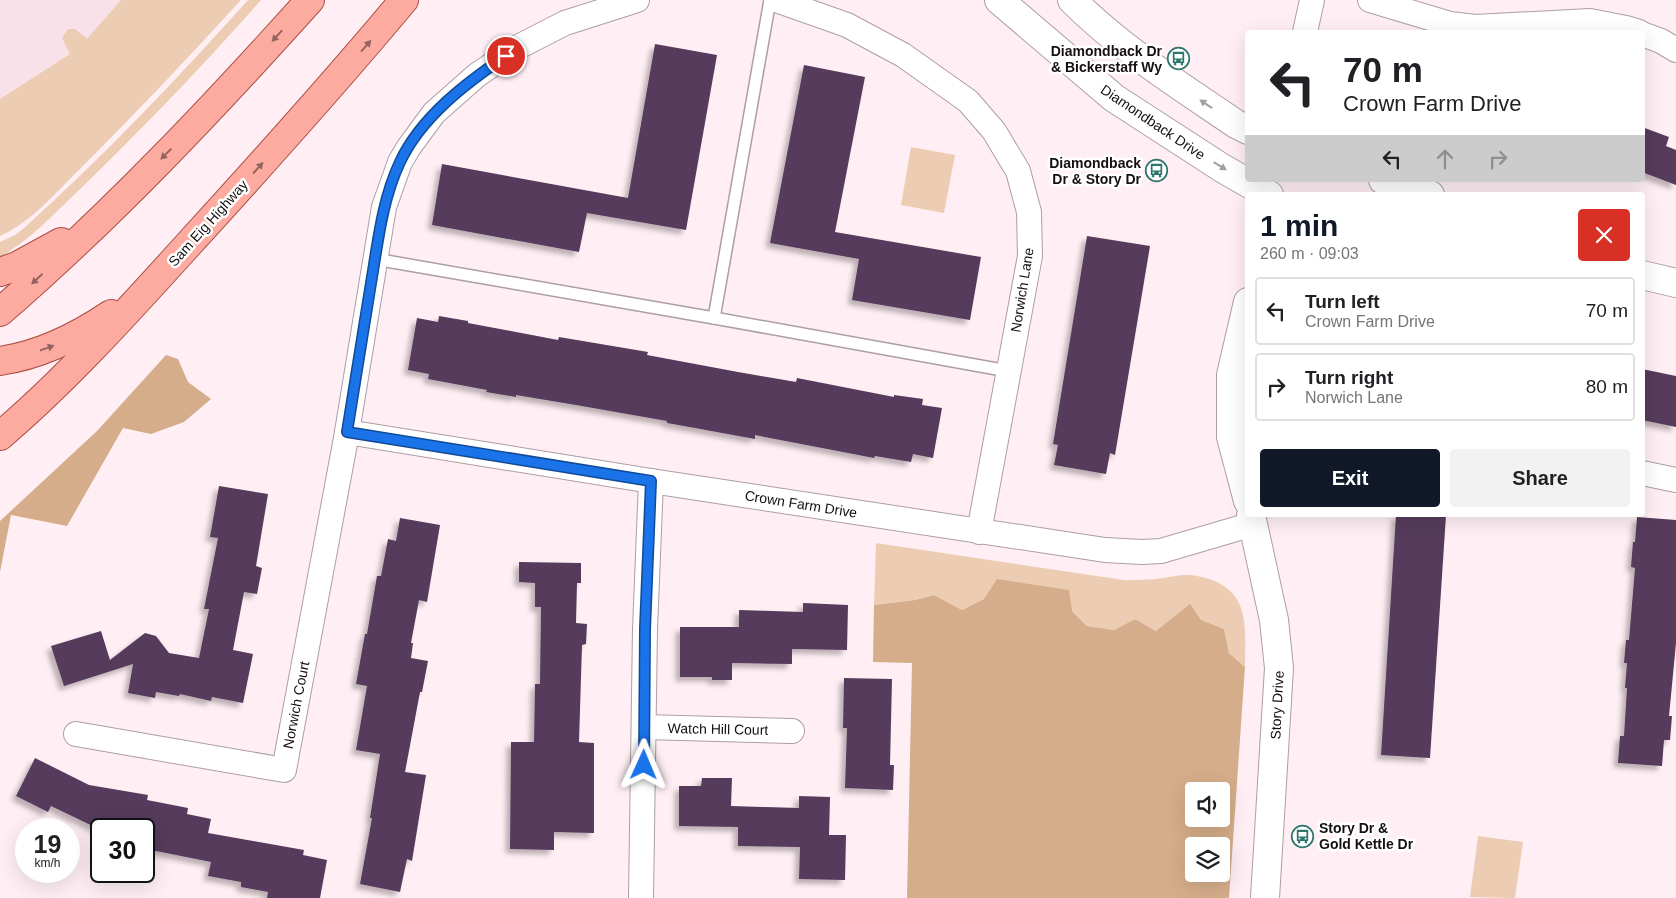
<!DOCTYPE html>
<meta charset="utf-8">
<style>
:root{--surface:#fff;--page:#f2f2f2;--text:#202124;--muted:#757577;--line:#e0e0e0;--accent:#111827}
body{margin:0;font-family:Helvetica,sans-serif;background:var(--page);color:var(--text);height:100vh;display:flex;flex-direction:column;font-size:19px;white-space:nowrap}
*{box-sizing:border-box;margin:0}
p{font-size:16px;color:var(--muted)}
.icon{flex:none;width:28px;height:28px;fill:none;stroke:currentColor;stroke-width:2;stroke-linecap:round;stroke-linejoin:round}
.map{position:relative;flex:1;overflow:hidden}
.details{position:absolute;left:1245px;top:192px;width:400px;height:325px;display:flex;flex-direction:column;background:var(--surface);border-radius:5px;box-shadow:0 5px 20px #0002}
.details>*{flex:none}
.top-card{position:absolute;left:1245px;top:30px;width:400px;height:152px;border-radius:5px;box-shadow:0 5px 20px #0002;background:#fff;color:var(--text);overflow:hidden}
.buttons{position:absolute;left:1185px;top:782px;display:grid;gap:10px}
.buttons a{display:grid;place-items:center;width:45px;height:45px;border-radius:5px;background:var(--surface);box-shadow:0 5px 20px #0002;font-size:25px}
.speed{position:absolute;left:15px;top:818px;display:flex;gap:10px;font-size:25px;font-weight:700;text-align:center}
.speed>*{display:grid;place-content:center;width:65px;height:65px;border-radius:50%;background:var(--surface);box-shadow:0 5px 20px #0002;line-height:1}
.speed small{font-size:12px;font-weight:400}
.speed .limit{border:2px solid #111;border-radius:8px;background:#fff;color:#111}
.pin{position:absolute;display:grid;place-items:center;width:42px;height:42px;color:#fff;margin:-21px;border:2px solid #fff;border-radius:50%;box-shadow:0 1px 5px #0007}
.me{position:absolute;width:55px;margin:-28px;rotate:1deg;stroke-linejoin:round;filter:drop-shadow(0 0 4px #0008)}
.turn{display:flex;align-items:center;gap:18px;height:105px;padding:0 15px;font-size:22px}
.turn .icon{width:65px;height:65px;stroke-width:2.5}
.turn b{display:block;font-size:35px;line-height:42px}
.lanes{display:flex;align-items:center;height:48px;padding:0 15px;background:#0003;justify-content:center;gap:25px;direction:ltr}
.lanes .off{opacity:.35}
.round{display:grid;place-items:center;flex:none;width:52px;height:52px;border-radius:5px;background:var(--page)}
.head{display:flex;align-items:center;justify-content:space-between;height:85px;padding:0 15px}
h1{font-size:30px;font-weight:800;line-height:38px;color:var(--accent)}
.button{display:flex;gap:10px;margin-top:auto;padding:10px 15px}
.button a{flex:1;height:58px;border-radius:5px;background:var(--accent);color:#fff;font-size:20px;font-weight:800;line-height:58px;text-align:center}
.button a+a{background:var(--page);color:var(--text)}
ul{padding:0;list-style:none}
li{display:flex;align-items:center;gap:15px;height:68px;margin:0 10px 8px;padding:0 5px;border:2px solid var(--line);border-radius:5px}
li div{flex:1}
li b{display:block;font-size:19px}
li em{font-style:normal}
.map>svg:first-child{display:block}
.built{fill:#f9e1ea}
.green{fill:#eccdb3}
.forest{fill:#d5ad8a;fill-rule:evenodd}
.building{fill:#563a5c;filter:url(#shadow)}
.lines{fill:none;stroke-linecap:round;stroke-linejoin:round}
.service-casing{stroke:#ad9ea3;stroke-width:14}
.minor-casing{stroke:#ad9ea3;stroke-width:26}
.tertiary-casing{stroke:#ad9ea3;stroke-width:30}
.primary-casing{stroke:#aa4f46;stroke-width:30}
.service{stroke:#fff;stroke-width:11}
.minor{stroke:#fff;stroke-width:24}
.tertiary{stroke:#fff;stroke-width:28}
.primary{stroke:#fdaaa1;stroke-width:28}
.oneway{fill:#946460}
.oneway2{fill:#a19fa0}
.route-casing{stroke:#114b97;stroke-width:12}
.route{stroke:#1a73e8;stroke-width:9}
.labels{text-anchor:middle;dominant-baseline:central;stroke-width:5;stroke-linejoin:round;paint-order:stroke}
.poi-label{font-size:14px;font-weight:bold;fill:#140f11;stroke:#fff;text-anchor:end}
.street-label{font-size:14px;fill:#140f11;stroke:#fff}
</style>
<div class="map">
<svg width="1676" height="898" viewBox="0 0 1676 898">
<defs>
<filter id="shadow"><feDropShadow dx="-4.5" dy="4.5" stdDeviation="2.5" flood-color="#0004"/></filter>
</defs>
<rect width="100%" height="100%" fill="#ffeff4"/>
<path class="built" d="M0,0H198L0,222Z"/>
<g class="green">
<path d="M121,0H241C189,57 136,113 81,168C56,192 32,222 0,236V99L70,54L62,38L68,29H75L87,39Z"/>
<path d="M248,0H261C202,67 140,131 76,193C52,216 29,241 0,257V242L15,235L24,228C103,157 177,79 248,0Z"/>
<path d="M911,147L955,155L944,213L901,205Z"/>
<path d="M876,543L1124,580C1137,580 1150,580 1163,578C1170,577 1178,575 1186,575C1195,575 1204,577 1212,580C1251,594 1245,632 1245,667L1229,653L1224,629L1201,620L1156,631L1135,619L1114,630L1087,626L1072,611L984,599L962,610L934,595L915,600L874,605Z"/>
<path d="M1478,836L1523,842L1515,898L1470,897Z"/>
</g>
<g class="forest">
<path d="M166,355L178,359L188,382L211,399L184,422L151,434L123,428L67,526L11,515L0,572V521L97,431Z"/>
<path d="M997,579L1069,590L1072,611L1087,626L1114,630L1135,619L1156,631L1190,604L1201,620L1224,629L1229,653L1245,667L1229,898H907L912,663L873,662L874,605L915,600L934,595L962,610L984,599ZM1194,791H1221V819H1194ZM1194,846H1221V874H1194Z"/>
</g>
<g class="building">
<path d="M655,44L717,55L686,230L587,213L579,252L432,225L442,164L628,198Z"/>
<path d="M804,65L865,77L835,232L981,257L970,320L852,300L859,259L770,243Z"/>
<path d="M1642,127L1669,137L1666,146L1676,150V185L1642,172Z"/>
<path d="M1087,236L1150,246L1115,455L1110,453L1106,474L1054,465L1058,445L1053,444Z"/>
<path d="M439,316L468,321V323L558,340L559,337L648,352L647,355L738,372L796,382L797,378L894,397V395L923,399L922,405L942,408L933,458L913,454L911,462L875,456L874,458L755,435V439L695,428L667,423V421L576,405L516,395V397L486,392L487,390L428,379L429,374L408,370L417,318L438,322Z"/>
<path d="M1642,369L1676,376V427L1642,420Z"/>
<path d="M219,486L268,494L256,566L262,568L257,594L244,592L233,650L253,654L243,703L212,697L211,701L180,694L179,696L156,692L155,698L128,693L133,664L64,686L51,646L101,631L110,660L145,633L156,636L169,653L199,658L209,609H204L218,538L210,537Z"/>
<path d="M1396,515H1446L1430,758L1381,755Z"/>
<path d="M1637,517L1676,520V643L1669,716H1672L1670,740H1664L1662,766L1618,763L1620,736H1624L1627,688H1625L1627,663H1624L1626,640H1629L1635,568L1631,567L1633,542H1635Z"/>
<path d="M400,518L440,525L427,602L419,600L411,643H413L411,658L428,661L422,692H420L405,772L426,775L412,861L407,859L400,892L360,884L372,818H370L380,754L356,750L367,686L356,684L365,634H367L377,576H381L388,539L396,541Z"/>
<path d="M519,562L581,563V583H577L576,623L587,624L586,644L582,645L579,742L594,743V833L554,832V850L510,849L511,742H534L535,684H540L541,607H535V583L519,582Z"/>
<path d="M803,603L848,605L847,650L792,649V664L732,663V680H712V677H680V627H739V610L803,612Z"/>
<path d="M844,678L892,679L890,765H894L893,790L845,788L847,728H843Z"/>
<path d="M35,758L89,785L148,795L147,800L188,808L187,814L211,819L208,833L304,850L303,855L327,860L320,898H267L268,892L241,887V882L208,876L211,862L151,850L155,829H99L51,806L48,812L16,796Z"/>
<path d="M702,778H732L731,806L799,808V796L830,797L829,835H846L845,880L799,879L800,847L738,846V827L679,826V786H701Z"/>
</g>
<g class="lines">
<defs>
<g id="service">
<path d="M375,259L714,318L1008,371"/>
<path d="M714,318L770,0"/>
</g>
<g id="minor">
<path d="M776,0L847,25L903,55L968,101L994,131L1018,171L1029,212L1030,256L979,532"/>
<path d="M1370,0L1450,24L1475,27L1590,21L1626,28L1639,32"/>
<path d="M1305,32L1312,0"/>
<path d="M1642,34L1661,41L1676,50"/>
<path d="M347,432L651,481L1105,550L1142,552L1161,551L1253,524"/>
<path d="M1642,473L1676,480"/>
<path d="M644,727L792,731"/>
<path d="M76,734L284,770L346,438L384,207L400,162L409,147L434,113L477,75L520,46L565,23L637,0"/>
<path d="M641,898L645,629L651,481"/>
</g>
<g id="tertiary">
<path d="M999,0L1114,98L1222,168L1269,195"/>
<path d="M1072,0C1120,48 1180,86 1236,124L1248,130"/>
<path d="M1383,180L1430,195"/>
<path d="M1642,275L1676,283"/>
<path d="M1248,302L1231,375V437L1248,501"/>
<path d="M1251,515L1274,620L1279,668L1265,898"/>
</g>
<g id="primary">
<path d="M0,272L17,266L61,242"/>
<path d="M0,312C111,216 212,109 310,0"/>
<path d="M0,361C40,355 77,337 111,314"/>
<path d="M0,436C66,380 128,311 186,247C260,166 334,84 404,0"/>
</g>
</defs>
<use href="#service" class="service-casing"/>
<use href="#minor" class="minor-casing"/>
<use href="#tertiary" class="tertiary-casing"/>
<use href="#primary" class="primary-casing"/>
<use href="#service" class="service"/>
<use href="#minor" class="minor"/>
<use href="#tertiary" class="tertiary"/>
<use href="#primary" class="primary"/>
</g>
<defs><path id="oneway-solid" d="M-6-.8H1V-3.2L6.5 0L1 3.2V.8H-6Z" transform="scale(1.25)"/></defs>
<g class="oneway">
<use href="#oneway-solid" transform="translate(277 36) rotate(132)"/>
<use href="#oneway-solid" transform="translate(366 46) rotate(-49)"/>
<use href="#oneway-solid" transform="translate(166 154) rotate(135)"/>
<use href="#oneway-solid" transform="translate(258 168) rotate(-48)"/>
<use href="#oneway-solid" transform="translate(37 279) rotate(137)"/>
<use href="#oneway-solid" transform="translate(47 348) rotate(-19)"/>
</g>
<g class="oneway2">
<use href="#oneway-solid" transform="translate(1206 104) rotate(-146)"/>
<use href="#oneway-solid" transform="translate(1220 166) rotate(31)"/>
</g>
<g class="lines">
<defs>
<path id="route" d="M506,56C466,83 421,117 400,162C382,200 378,242 371,283C363,332 355,382 347,432L651,481L645,629L644,765"/>
</defs>
<use href="#route" class="route-casing"/>
<use href="#route" class="route"/>
</g>
<defs>
<symbol id="bus-ring" viewBox="-11 -11 22 22"><circle r="9.5" fill="#fff" stroke="#2e756d" stroke-width="1.5"/><path d="M-5-6H5V4H4V6H2V4H-2V6H-4V4H-5ZM-3.5-4V0h7V-4ZM-3.5 1.2v1.5H-2V1.2ZM2 1.2v1.5H3.5V1.2Z" fill="#2e756d"/></symbol>
</defs>
<g fill-rule="evenodd">
<use href="#bus-ring" x="1166" y="46" width="25" height="25"/>
<use href="#bus-ring" x="1144" y="158" width="25" height="25"/>
<use href="#bus-ring" x="1290" y="824" width="25" height="25"/>
</g>
<g class="labels">
<g class="poi-label">
<text x="1162" y="51">Diamondback Dr<tspan x="1162" dy="16">&amp; Bickerstaff Wy</tspan></text>
<text x="1141" y="163">Diamondback<tspan x="1141" dy="16">Dr &amp; Story Dr</tspan></text>
<text x="1319" y="828" text-anchor="start">Story Dr &amp;<tspan x="1319" dy="16">Gold Kettle Dr</tspan></text>
</g>
<g class="street-label">
<text transform="translate(1153 122) rotate(34)">Diamondback Drive</text>
<text transform="translate(208 223) rotate(-48)">Sam Eig Highway</text>
<text transform="translate(1022 290) rotate(-81)">Norwich Lane</text>
<text transform="translate(801 504) rotate(9)">Crown Farm Drive</text>
<text transform="translate(296 705) rotate(-79)">Norwich Court</text>
<text transform="translate(1277 705) rotate(-87)">Story Drive</text>
<text transform="translate(718 729) rotate(1)">Watch Hill Court</text>
</g>
</g>
</svg>
<div class="buttons">
<a><svg class="icon" aria-label="sound" viewBox="0 0 24 24"><path d="M4 9h4l5-4v14l-5-4H4zM17 9q2 3 0 6"/></svg></a>
<a><svg class="icon" aria-label="layers" viewBox="0 0 24 24"><path d="M12 4l9 5-9 5-9-5zM3 14l9 5 9-5"/></svg></a>
</div>
<div class="speed"><div>19<small>km/h</small></div><div class="limit">30</div></div>
<div class="pin" style="left:506px;top:56px;background:#d93025"><svg class="icon" aria-label="arrive" viewBox="0 0 24 24"><path d="M6 21V4h12l-3 4 3 4H6"/></svg></div>
<svg class="me" style="left:644px;top:765px" viewBox="-20 -20 40 40"><path d="M0-17L14 15 0 8-14 15z" fill="#1a73e8" stroke="#fff" stroke-width="4"/></svg>
<div class="top-card">
<div class="turn"><svg class="icon" aria-label="left" viewBox="0 0 24 24"><path d="M17 20v-9H6M10 6l-5 5 5 5"/></svg><div><b>70 m</b>Crown Farm Drive</div></div>
<div class="lanes"><svg class="icon" aria-label="left" viewBox="0 0 24 24"><path d="M17 20v-9H6M10 6l-5 5 5 5"/></svg><svg class="icon off" aria-label="ahead" viewBox="0 0 24 24"><path d="M12 20V5M6 11l6-6 6 6"/></svg><svg class="icon off" aria-label="right" viewBox="0 0 24 24"><path d="M7 20v-9h11M14 6l5 5-5 5"/></svg></div>
</div>
<section class="details">
<div class="head"><div><h1>1 min</h1><p>260 m · 09:03</p></div><a class="round" style="background:#d93025;color:#fff"><svg class="icon" aria-label="close" viewBox="0 0 24 24"><path d="M6 6l12 12M18 6L6 18"/></svg></a></div>
<ul>
<li><svg class="icon" aria-label="left" viewBox="0 0 24 24"><path d="M17 20v-9H6M10 6l-5 5 5 5"/></svg><div><b>Turn left</b><p>Crown Farm Drive</p></div><em>70 m</em></li>
<li><svg class="icon" aria-label="right" viewBox="0 0 24 24"><path d="M7 20v-9h11M14 6l5 5-5 5"/></svg><div><b>Turn right</b><p>Norwich Lane</p></div><em>80 m</em></li>
</ul>
<div class="button"><a>Exit</a><a>Share</a></div>
</section>
</div>
